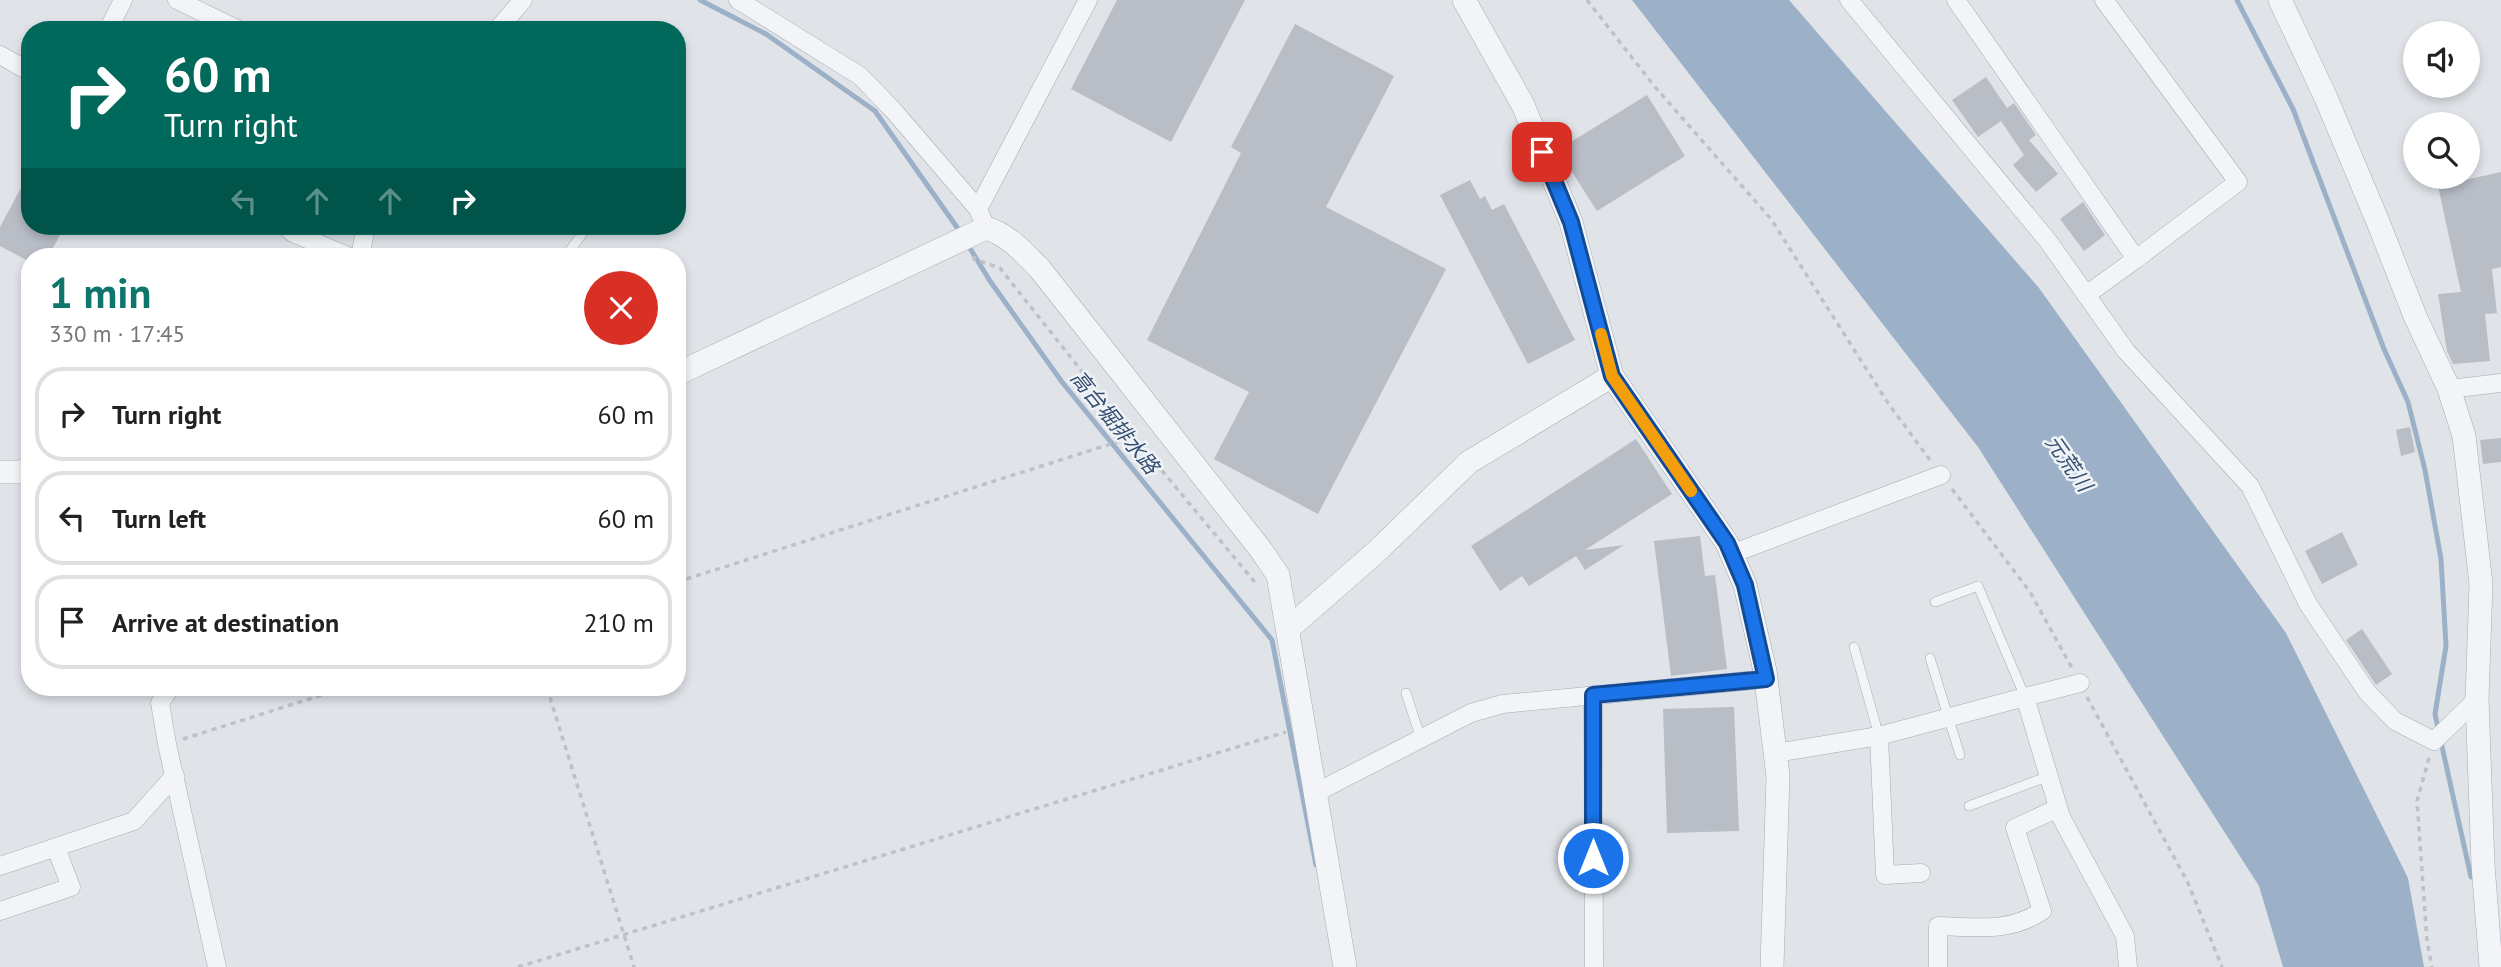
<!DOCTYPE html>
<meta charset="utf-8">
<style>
:root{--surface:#fff;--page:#f2f2f2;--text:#222;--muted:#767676;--line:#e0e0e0;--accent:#0f766e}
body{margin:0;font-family:"PT Sans","Noto Sans JP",sans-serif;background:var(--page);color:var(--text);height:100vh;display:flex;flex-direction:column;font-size:26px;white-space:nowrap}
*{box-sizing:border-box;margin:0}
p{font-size:23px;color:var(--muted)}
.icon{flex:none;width:38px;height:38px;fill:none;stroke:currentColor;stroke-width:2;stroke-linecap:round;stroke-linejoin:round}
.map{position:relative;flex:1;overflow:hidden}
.details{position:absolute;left:21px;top:248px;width:665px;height:448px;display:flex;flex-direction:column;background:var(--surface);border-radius:28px;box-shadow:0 4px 10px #0003}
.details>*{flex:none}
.banner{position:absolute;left:21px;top:21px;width:665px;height:214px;border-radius:28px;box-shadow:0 4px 10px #0003;background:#00695c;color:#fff;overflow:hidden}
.buttons{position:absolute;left:2403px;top:21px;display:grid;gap:14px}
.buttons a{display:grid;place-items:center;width:77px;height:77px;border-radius:50%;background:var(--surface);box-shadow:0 4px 10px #0003;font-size:35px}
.pin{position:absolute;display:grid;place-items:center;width:60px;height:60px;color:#fff;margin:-30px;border-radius:14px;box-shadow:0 4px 10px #0006}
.me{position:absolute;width:77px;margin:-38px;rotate:0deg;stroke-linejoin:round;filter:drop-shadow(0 0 5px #0008)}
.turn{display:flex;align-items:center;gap:24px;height:147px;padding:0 28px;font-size:32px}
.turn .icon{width:91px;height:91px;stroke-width:2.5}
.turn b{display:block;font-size:49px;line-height:60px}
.lanes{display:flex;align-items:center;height:66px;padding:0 28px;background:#0003;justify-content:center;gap:35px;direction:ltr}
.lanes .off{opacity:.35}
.round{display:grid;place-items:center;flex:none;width:74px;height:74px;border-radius:37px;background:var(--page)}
.headline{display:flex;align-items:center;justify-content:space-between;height:119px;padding:0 28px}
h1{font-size:42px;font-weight:700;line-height:52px;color:var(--accent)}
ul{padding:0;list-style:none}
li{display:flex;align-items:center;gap:21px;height:94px;margin:0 14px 10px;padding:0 14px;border:4px solid var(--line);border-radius:28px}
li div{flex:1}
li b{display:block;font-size:26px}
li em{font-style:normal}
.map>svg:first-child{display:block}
.water{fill:#9cb1c8}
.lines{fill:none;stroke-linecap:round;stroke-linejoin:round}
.stream{stroke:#9cb1c8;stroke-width:5}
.building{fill:#b8bdc6}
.service-casing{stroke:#a5abb3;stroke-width:10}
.minor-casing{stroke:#a5abb3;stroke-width:19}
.tertiary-casing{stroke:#a5abb3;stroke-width:24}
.path{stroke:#bec1c7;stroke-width:3.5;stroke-dasharray:5 5;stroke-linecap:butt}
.service{stroke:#f3f4f7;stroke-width:9}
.minor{stroke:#f3f4f7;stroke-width:18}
.tertiary{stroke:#f3f4f7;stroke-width:23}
.route-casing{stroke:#114b97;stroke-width:18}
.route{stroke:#1a73e8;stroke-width:12}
.slow{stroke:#f59e0b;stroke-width:12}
.labels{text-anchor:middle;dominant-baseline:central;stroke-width:5;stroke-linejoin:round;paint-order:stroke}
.water-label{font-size:21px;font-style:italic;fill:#344f73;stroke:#f0f3f6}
</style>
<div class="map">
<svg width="2501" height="967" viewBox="0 0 2501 967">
<rect width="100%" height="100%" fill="#e0e4e9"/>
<path class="water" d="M1632,0H1789L2039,288L2286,633L2408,878L2424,967H2283L2259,886L1978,447Z"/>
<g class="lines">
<g class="stream">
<path d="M700,0L766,34L875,111L961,233"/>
<path d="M2237,0L2293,109L2384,349L2408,402L2425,470L2441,559L2446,646L2435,714L2439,732"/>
<path d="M968,245L990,281L1062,382L1272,640L1316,865"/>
<path d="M2441,742L2471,877H2477"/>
</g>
</g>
<g class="building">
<path d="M1117,0H1245L1171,142L1071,89Z"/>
<path d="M1295,24L1394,76L1326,207L1446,269L1318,514L1214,459L1249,392L1147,340L1241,153L1231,147Z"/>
<path d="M1986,77L2007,108L2014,103L2036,135L2029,140L2058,174L2036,192L2013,165L2024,155L2001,121L1978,137L1952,100Z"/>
<path d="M1647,95L1685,156L1597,211L1558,150Z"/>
<path d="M30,171V226H65L48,257H30V262L0,246V227Z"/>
<path d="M2501,172V267L2492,269L2497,313L2485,314L2490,361L2453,364L2447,351L2438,294L2461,292L2438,186Z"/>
<path d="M1470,180L1480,199L1485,196L1492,210L1504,204L1575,340L1528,364L1440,195Z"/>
<path d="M2083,202L2105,235L2084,251L2060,219Z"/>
<path d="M2410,427L2415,452L2401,456L2396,430Z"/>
<path d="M2501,438V462L2483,464L2480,440Z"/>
<path d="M1636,439L1672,494L1585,550L1624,545L1585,570L1576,556L1529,586L1522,576L1500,591L1471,546Z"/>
<path d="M2342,532L2358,565L2322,584L2305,551Z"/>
<path d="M1700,536L1705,576L1715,575L1727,669L1671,676L1654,541Z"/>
<path d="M2362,629L2392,674L2376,685L2346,640Z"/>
<path d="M1734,707L1739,831L1667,833L1663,709Z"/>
</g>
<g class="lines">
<defs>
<g id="service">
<path d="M565,257L588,226"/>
<path d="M1935,602L1978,586L2025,697"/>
<path d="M1854,647L1879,736"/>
<path d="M1930,658L1960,755"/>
<path d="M1406,693L1421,739"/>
<path d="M1969,806L2049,776"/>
</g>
<g id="minor">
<path d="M177,0L239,30"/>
<path d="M738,0L860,76L893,110L978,209L986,228"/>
<path d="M1849,0L2048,241L2126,351L2250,486L2308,604L2367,692L2395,721L2434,741L2477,699"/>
<path d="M1956,0L2136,259L2086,295"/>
<path d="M2104,0L2238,182L2136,259"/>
<path d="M108,30L123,0"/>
<path d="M497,30L523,0"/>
<path d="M0,55L30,72"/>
<path d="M978,209L1088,0"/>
<path d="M285,226L293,233L350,257"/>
<path d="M360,257L366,226"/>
<path d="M2449,389L2501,383"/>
<path d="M1731,554L1941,475"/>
<path d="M170,688L160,703L167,744L217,967"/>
<path d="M1593,695L1594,967"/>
<path d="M2025,697L2080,683"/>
<path d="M1879,736L1885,875L1921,873"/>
<path d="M1775,753L1879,736L2025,697L2061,817L2125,936L2128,967"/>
<path d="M1315,793L1471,713L1503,704L1766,679"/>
<path d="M0,866L134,821L175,775"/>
<path d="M0,911L71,887L56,848"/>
<path d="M1938,967V926C1976,927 2009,933 2042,911L2015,828L2058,808"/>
</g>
<g id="tertiary">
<path d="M1464,0L1523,105L1571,222L1612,376L1727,543L1745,585L1765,671L1778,776L1772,967"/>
<path d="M2280,0L2326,98L2378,222L2415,316L2449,389L2464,436L2481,584L2477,699L2483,865L2491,967"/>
<path d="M677,374L986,228C1009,235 1023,252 1040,269L1261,550L1278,575L1345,967"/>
<path d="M0,472H20L30,468"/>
<path d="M1288,629L1375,553L1469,462L1612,376"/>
</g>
</defs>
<use href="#service" class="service-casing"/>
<use href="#minor" class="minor-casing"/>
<use href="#tertiary" class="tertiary-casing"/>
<g class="path">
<path d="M1587,0L1655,87L1771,219L1888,403L1930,460"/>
<path d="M975,256L974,259L1000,268L1129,431L1258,586"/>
<path d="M1952,489L2030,592L2072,668"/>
<path d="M677,582L1117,442L1129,431"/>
<path d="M547,688L634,967"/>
<path d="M2087,697L2188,883L2222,967"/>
<path d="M183,739L344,688"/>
<path d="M2429,758L2417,801L2427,941L2432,967"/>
<path d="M518,967L1286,732"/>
</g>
<use href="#service" class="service"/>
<use href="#minor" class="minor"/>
<use href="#tertiary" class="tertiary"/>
</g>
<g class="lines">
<defs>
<path id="route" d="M1542,152L1571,222L1612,376L1727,543L1745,585L1766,679L1593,695V858"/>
</defs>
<use href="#route" class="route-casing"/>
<use href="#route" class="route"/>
<path class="slow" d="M1601,334L1612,376L1691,491"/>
</g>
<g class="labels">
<g class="water-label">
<text transform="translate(1115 422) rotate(51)">高台堀排水路</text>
<text transform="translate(2069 463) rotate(55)">元荒川</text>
</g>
</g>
</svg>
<div class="buttons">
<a><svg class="icon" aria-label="sound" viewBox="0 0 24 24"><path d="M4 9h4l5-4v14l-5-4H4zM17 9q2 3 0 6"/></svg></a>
<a><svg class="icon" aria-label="search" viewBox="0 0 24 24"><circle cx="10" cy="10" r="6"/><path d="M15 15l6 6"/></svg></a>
</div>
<div class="pin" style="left:1542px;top:152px;background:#d93025"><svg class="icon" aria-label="arrive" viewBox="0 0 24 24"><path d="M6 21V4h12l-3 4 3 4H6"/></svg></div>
<svg class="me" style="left:1593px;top:858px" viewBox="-20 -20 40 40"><circle r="17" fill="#1a73e8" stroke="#fff" stroke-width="3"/><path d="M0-11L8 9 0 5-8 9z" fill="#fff"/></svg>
<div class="banner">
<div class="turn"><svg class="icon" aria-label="right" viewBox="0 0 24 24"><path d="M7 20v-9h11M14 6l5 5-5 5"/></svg><div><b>60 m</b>Turn right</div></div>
<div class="lanes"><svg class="icon off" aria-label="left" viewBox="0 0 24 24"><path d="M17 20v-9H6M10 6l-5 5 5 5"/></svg><svg class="icon off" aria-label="ahead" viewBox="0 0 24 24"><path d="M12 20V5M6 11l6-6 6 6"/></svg><svg class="icon off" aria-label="ahead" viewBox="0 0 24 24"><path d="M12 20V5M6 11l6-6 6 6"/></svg><svg class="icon" aria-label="right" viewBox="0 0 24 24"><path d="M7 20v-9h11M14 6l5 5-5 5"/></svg></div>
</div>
<section class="details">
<div class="headline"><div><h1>1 min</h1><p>330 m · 17:45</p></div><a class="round" style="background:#d93025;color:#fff"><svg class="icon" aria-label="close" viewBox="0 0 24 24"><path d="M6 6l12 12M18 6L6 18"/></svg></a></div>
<ul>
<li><svg class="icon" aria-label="right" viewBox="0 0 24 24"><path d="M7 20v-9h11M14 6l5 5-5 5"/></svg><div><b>Turn right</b></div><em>60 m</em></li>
<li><svg class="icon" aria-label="left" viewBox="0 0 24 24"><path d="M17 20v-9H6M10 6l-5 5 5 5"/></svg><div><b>Turn left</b></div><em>60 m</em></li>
<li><svg class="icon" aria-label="arrive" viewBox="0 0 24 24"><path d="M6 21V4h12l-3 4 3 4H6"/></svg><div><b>Arrive at destination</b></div><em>210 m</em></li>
</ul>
</section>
</div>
